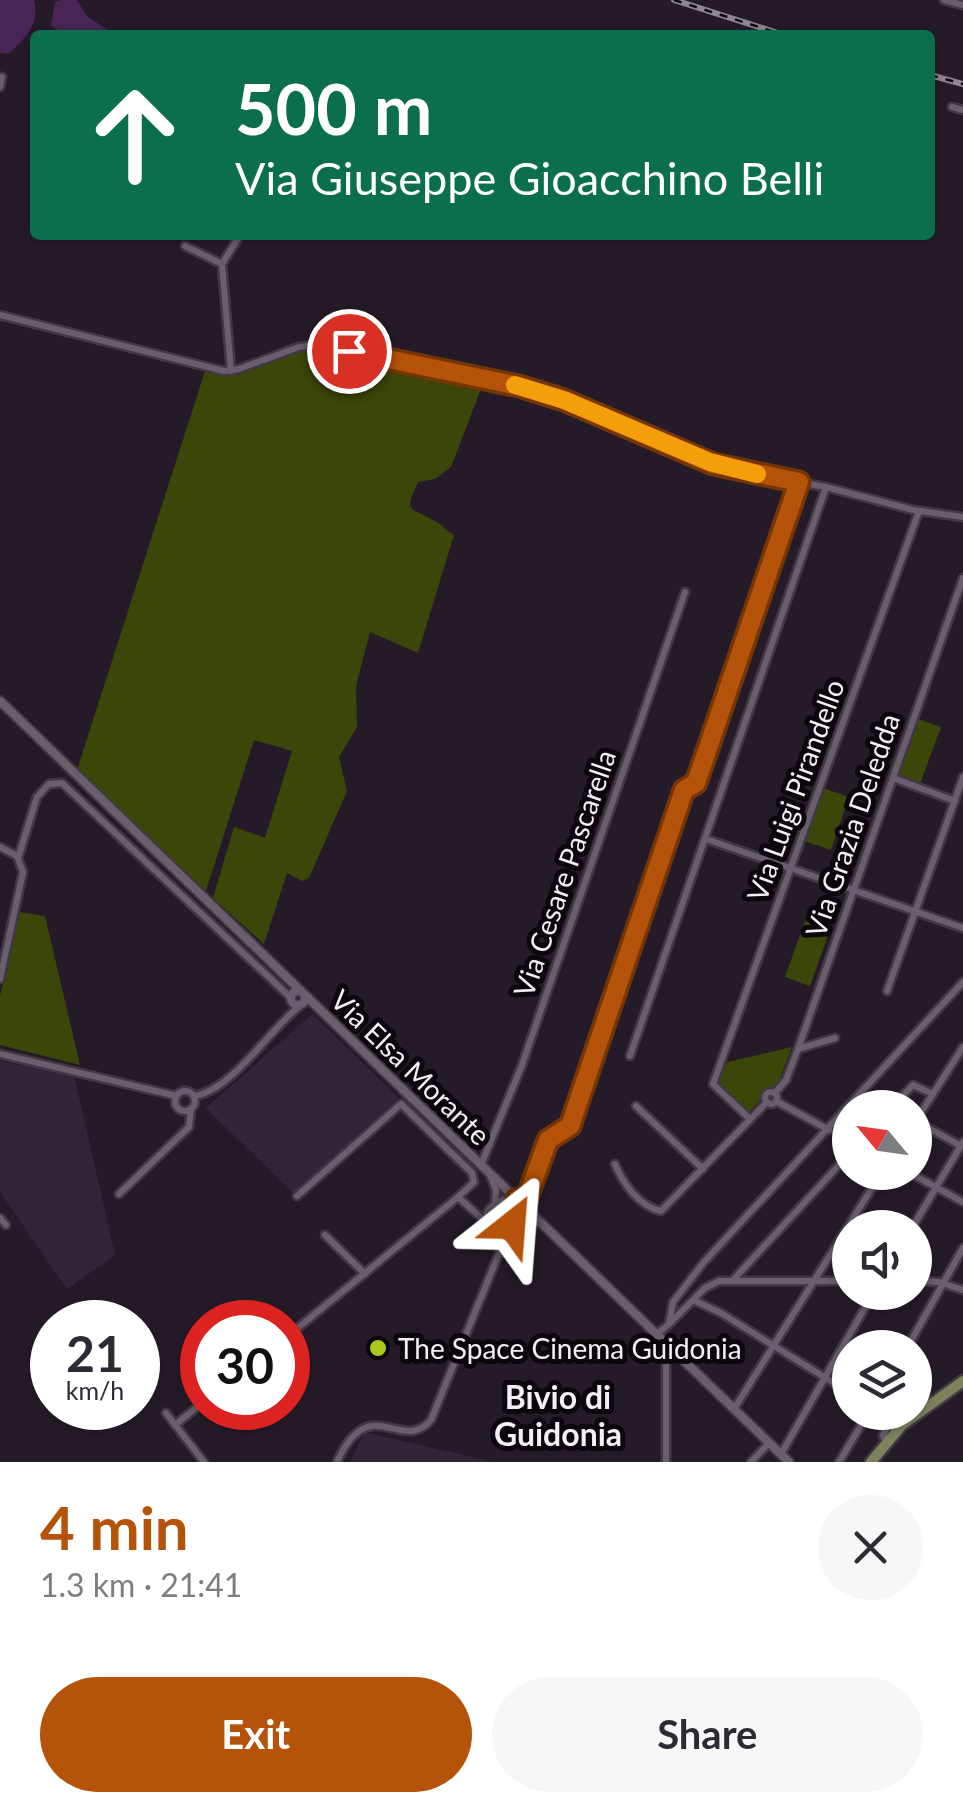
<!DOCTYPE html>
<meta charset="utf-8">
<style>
:root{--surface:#fff;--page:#f7f7f7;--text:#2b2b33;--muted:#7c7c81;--accent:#b45309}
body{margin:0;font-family:Lato,sans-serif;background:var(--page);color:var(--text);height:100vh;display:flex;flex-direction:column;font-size:38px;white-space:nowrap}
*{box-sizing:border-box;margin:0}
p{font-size:32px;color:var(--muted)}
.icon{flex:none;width:55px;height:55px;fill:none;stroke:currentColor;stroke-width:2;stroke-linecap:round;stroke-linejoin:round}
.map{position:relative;height:1462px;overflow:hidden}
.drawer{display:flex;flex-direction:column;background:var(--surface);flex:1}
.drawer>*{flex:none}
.top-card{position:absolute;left:30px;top:30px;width:905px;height:210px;border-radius:10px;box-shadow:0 2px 8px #0004;background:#0b6e4f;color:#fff;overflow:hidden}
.needle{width:65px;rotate:299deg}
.fabs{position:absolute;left:832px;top:1090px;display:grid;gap:20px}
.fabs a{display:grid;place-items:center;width:100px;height:100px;border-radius:50%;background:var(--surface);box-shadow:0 2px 8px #0004;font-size:50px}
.speed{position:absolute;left:30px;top:1300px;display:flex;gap:20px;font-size:50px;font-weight:700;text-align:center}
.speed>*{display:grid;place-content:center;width:130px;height:130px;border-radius:50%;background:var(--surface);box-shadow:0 2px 8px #0004;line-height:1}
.speed small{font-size:25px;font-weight:400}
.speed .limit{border:15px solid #d22;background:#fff;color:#111}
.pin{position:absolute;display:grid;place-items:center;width:85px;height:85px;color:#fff;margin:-42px;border:5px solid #fff;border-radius:50%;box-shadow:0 2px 10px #0007}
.me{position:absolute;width:110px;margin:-55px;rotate:28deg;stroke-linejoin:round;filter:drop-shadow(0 0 8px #0008)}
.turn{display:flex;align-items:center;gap:35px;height:210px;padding:0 40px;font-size:45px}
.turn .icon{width:130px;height:130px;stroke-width:2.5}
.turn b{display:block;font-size:70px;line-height:85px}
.round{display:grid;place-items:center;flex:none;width:105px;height:105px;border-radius:52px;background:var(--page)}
.headline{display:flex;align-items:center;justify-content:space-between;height:170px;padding:0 40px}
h1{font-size:60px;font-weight:700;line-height:75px;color:var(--accent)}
.action{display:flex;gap:20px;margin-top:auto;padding:20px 40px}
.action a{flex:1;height:115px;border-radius:60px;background:var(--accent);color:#fff;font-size:40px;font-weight:700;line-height:115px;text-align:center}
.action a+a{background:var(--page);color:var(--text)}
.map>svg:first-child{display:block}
.built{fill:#322537}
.green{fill:#3b4608}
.water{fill:#482554}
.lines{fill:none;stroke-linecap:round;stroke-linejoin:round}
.minor-casing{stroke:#413844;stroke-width:11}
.tertiary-casing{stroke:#413844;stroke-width:12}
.primary-casing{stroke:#413844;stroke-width:15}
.minor{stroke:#6a5e6e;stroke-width:6}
.tertiary{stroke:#6a5e6e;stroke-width:8}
.primary{stroke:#7e835e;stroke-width:10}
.rail-casing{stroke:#8e8691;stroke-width:6}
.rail{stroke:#0b070d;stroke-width:2.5;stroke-dasharray:8;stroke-linecap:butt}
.route-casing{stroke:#753606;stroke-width:25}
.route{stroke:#b45309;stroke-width:18}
.slow{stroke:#f59e0b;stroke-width:18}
.poi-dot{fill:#a9c71b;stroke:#0b070d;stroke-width:4}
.labels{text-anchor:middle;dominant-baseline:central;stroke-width:10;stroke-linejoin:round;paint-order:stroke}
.street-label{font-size:28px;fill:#f5eef7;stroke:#0b070d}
.poi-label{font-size:28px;fill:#f5eef7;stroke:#0b070d;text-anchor:start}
.quarter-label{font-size:32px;font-weight:bold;fill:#f5eef7;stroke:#0b070d}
</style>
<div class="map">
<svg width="963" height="1462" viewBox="0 0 963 1462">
<rect width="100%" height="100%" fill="#251b28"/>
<g class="built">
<path d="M312,1014L399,1098L293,1193L206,1108Z"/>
<path d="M0,1061L74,1075L115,1255L67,1289L0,1192Z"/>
<path d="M365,1432L493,1462H350Z"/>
</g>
<g class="green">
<path d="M312,348L329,350L348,359L484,381L451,467L435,479L418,482C403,515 410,506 433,520C440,523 447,531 454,535L418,653L370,632L356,686L357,727L339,757L347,791L309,878L302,881L287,873L264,944L213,898L234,827L265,838L292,751L254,740L206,891L77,770L205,371L240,372L258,363Z"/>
<path d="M918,719L941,727L920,784L897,776Z"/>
<path d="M823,788L849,797L831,850L804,841Z"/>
<path d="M19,912L45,916L80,1065L0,1045V996Z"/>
<path d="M805,921L830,930L810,986L785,977Z"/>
<path d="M792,1047L779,1081L749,1112L717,1083L724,1063Z"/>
</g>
<g class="water">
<path d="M0,0H34C40,25 25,39 8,54L0,53Z"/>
<path d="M60,0H77L87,16L109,31L106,35C86,35 66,40 51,25L55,2Z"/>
</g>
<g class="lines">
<defs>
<g id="minor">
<path d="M944,0L963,5"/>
<path d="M0,87L2,77"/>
<path d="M952,107L963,110"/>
<path d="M185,246L222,264"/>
<path d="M0,315L224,371L239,369L299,347L332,343L366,357L478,377L543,393L710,462L740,472L826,487L913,510L963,517"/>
<path d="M231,371L222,264L240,235"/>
<path d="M893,778L955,801"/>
<path d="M706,839L963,928"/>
<path d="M0,847L17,856L23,872L0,979"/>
<path d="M18,858L37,797L49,784L62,783L290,997"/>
<path d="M887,991L963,777"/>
<path d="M798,1049L835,1038"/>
<path d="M0,1054L177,1096"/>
<path d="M630,1056L826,487"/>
<circle cx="185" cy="1101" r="10"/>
<circle cx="771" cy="1098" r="6"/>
<path d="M775,1093L786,1080L798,1049L963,578"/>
<path d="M194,1096C233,1090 269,1029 301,1005"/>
<path d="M776,1101L829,1130"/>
<path d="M636,1106L703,1169"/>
<path d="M891,1108L913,1085L933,1094"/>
<path d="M750,1119L713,1084L919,511"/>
<path d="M916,1121L961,1146"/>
<path d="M915,1122L963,1047"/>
<path d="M615,1164C623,1184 640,1207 661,1211L767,1102"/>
<path d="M481,1165L522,1065L685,592"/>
<path d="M908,1172L963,1202"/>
<path d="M491,1177L496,1190L495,1203"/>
<path d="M119,1194L189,1127L191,1109"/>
<path d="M297,1196L401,1104L472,1173L474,1182L458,1197L487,1223"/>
<path d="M496,1204L504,1199H517L519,1207L514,1218"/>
<circle cx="500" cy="1218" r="14"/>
<path d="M524,1206L548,1140L571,1126L684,790L696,783L799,482"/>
<path d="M0,1218L6,1225"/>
<path d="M513,1224L528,1221L540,1223"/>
<path d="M912,1228L963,1142"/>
<path d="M325,1235L365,1274"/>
<path d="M734,1279L850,1153"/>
<path d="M915,1281L939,1282L963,1290"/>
<path d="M693,1300L721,1313L850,1393"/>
<path d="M669,1324L705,1288L719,1281H850"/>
<path d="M656,1335L669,1324L673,1302L704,1262L963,982"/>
<path d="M288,1336L458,1197"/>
<path d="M907,1348L963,1248"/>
<path d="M734,1409L882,1172"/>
<path d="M883,1412L891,1420L883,1435L886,1442"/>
<path d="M166,1413L204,1462"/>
<path d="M175,1425L202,1403"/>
<path d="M781,1454L874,1292"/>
<path d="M337,1462C370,1389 401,1455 431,1420L500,1251L501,1242L495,1231"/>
<path d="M666,1462V1343"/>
<path d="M751,1462L769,1443"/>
<path d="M839,1462L869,1412"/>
</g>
<g id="tertiary">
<path d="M0,701L301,991"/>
<circle cx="298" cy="998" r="7"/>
<path d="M305,995L789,1462"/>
</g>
<path id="primary" d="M871,1462L902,1425L963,1381"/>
</defs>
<use href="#minor" class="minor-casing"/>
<use href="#tertiary" class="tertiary-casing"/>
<use href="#primary" class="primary-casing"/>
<use href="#minor" class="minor"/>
<use href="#tertiary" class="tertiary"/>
<use href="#primary" class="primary"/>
<defs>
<g id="rail">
<path d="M674,0L784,35"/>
<path d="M930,75L963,84"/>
</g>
</defs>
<use href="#rail" class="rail-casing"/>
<use href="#rail" class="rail"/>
</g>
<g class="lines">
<defs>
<path id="route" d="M349,351L519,386L564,400L713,464L799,482L696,783L684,790L570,1126L548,1140L524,1206L517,1199L518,1207L512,1225"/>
</defs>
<use href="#route" class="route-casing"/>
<use href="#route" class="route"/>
<path class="slow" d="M515,385L564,400L710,462L757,474"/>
</g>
<circle class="poi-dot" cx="378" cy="1348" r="10"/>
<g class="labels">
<g class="street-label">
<text transform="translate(795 790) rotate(-70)">Via Luigi Pirandello</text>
<text transform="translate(852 825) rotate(-71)">Via Grazia Deledda</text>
<text transform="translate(564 873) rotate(-71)">Via Cesare Pascarella</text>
<text transform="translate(411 1067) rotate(44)">Via Elsa Morante</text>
</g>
<g class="poi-label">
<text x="398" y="1348">The Space Cinema Guidonia</text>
</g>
<g class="quarter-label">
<text x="558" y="1396">Bivio di<tspan x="558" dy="37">Guidonia</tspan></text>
</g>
</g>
</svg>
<div class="fabs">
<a><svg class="needle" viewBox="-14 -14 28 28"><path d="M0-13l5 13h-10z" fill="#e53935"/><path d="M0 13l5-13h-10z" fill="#7c7c81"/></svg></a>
<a><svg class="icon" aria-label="sound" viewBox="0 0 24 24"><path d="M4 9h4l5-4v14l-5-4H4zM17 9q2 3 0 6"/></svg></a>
<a><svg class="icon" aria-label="layers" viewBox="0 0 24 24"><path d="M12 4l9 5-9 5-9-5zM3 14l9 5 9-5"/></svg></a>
</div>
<div class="speed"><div>21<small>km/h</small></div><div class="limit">30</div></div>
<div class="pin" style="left:349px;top:351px;background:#d93025"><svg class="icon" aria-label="arrive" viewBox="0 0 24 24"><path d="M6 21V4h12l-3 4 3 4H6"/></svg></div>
<svg class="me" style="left:512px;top:1225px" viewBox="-20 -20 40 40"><path d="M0-17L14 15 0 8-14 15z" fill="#b45309" stroke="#fff" stroke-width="4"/></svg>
<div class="top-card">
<div class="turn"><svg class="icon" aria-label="ahead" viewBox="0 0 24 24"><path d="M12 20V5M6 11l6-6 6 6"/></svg><div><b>500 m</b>Via Giuseppe Gioacchino Belli</div></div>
</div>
</div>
<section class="drawer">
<div class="headline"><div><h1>4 min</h1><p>1.3 km · 21:41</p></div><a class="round"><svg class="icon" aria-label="close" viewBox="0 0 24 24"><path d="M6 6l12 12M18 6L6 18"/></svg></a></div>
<div class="action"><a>Exit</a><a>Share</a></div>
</section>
